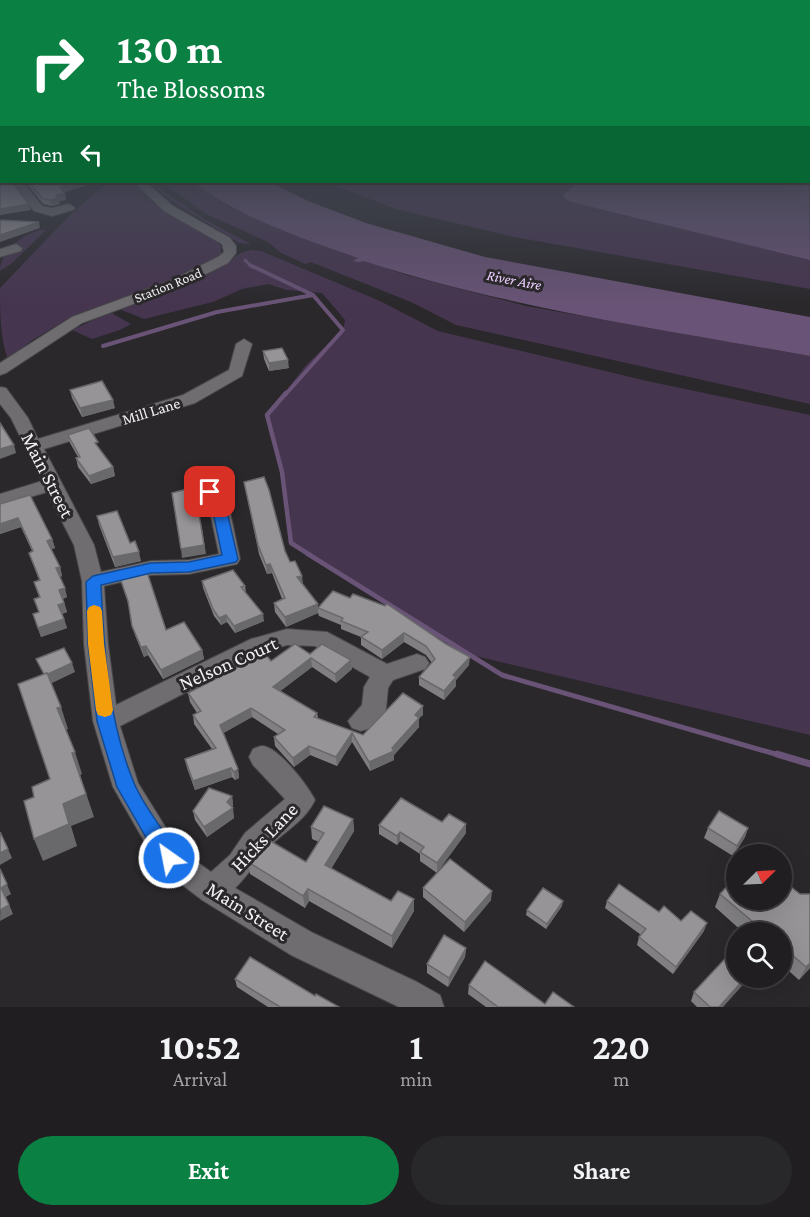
<!DOCTYPE html>
<style>
:root{--surface:#201e20;--page:#282729;--text:#f1f3f6;--muted:#a2a2a5;--line:#3d3c3e;--accent:#0b8043}
body{margin:0;font-family:"Crimson Pro",serif;background:var(--page);color:var(--text);height:100vh;display:flex;flex-direction:column;font-size:22px;white-space:nowrap}
*{box-sizing:border-box;margin:0}
p{font-size:20px;color:var(--muted)}
.icon{flex:none;width:33px;height:33px;fill:none;stroke:currentColor;stroke-width:2;stroke-linecap:round;stroke-linejoin:round}
.map{position:relative;height:1007px;overflow:hidden}
.sheet{display:flex;flex-direction:column;background:var(--surface);flex:1}
.sheet>*{flex:none}
.hud{position:absolute;left:0px;top:0px;width:810px;height:183px;box-shadow:0 6px 24px #0002,0 0 0 2px var(--line);background:#0b8043;color:#fff;overflow:hidden}
.needle{width:39px;rotate:66deg}
.controls{position:absolute;left:726px;top:844px;display:grid;gap:12px}
.controls a{display:grid;place-items:center;width:66px;height:66px;border-radius:50%;background:var(--surface);box-shadow:0 6px 24px #0002,0 0 0 2px var(--line);font-size:30px}
.pin{position:absolute;display:grid;place-items:center;width:51px;height:51px;color:#fff;margin:-26px;border-radius:12px;box-shadow:0 3px 9px #0006}
.me{position:absolute;width:66px;margin:-33px;rotate:327deg;stroke-linejoin:round;filter:drop-shadow(0 0 4px #0008)}
.turn{display:flex;align-items:center;gap:21px;height:126px;padding:0 18px;font-size:27px}
.turn .icon{width:78px;height:78px;stroke-width:2.5}
.turn b{display:block;font-size:42px;line-height:51px}
.then{display:flex;align-items:center;height:57px;padding:0 18px;background:#0003;gap:12px;font-size:22px}
.eta{display:flex;justify-content:space-evenly;align-items:center;height:102px;text-align:center}
.eta b{font-size:36px;font-weight:700;line-height:42px}
.primary-button{display:flex;gap:12px;margin-top:auto;padding:12px 18px}
.primary-button a{flex:1;height:69px;border-radius:36px;background:var(--accent);color:#fff;font-size:24px;font-weight:700;line-height:69px;text-align:center}
.primary-button a+a{background:var(--page);color:var(--text)}
.map>svg:first-child{display:block}
.green{fill:#46354f}
.water{fill:#695376}
.lines{fill:none;stroke-linecap:round;stroke-linejoin:round}
.stream-far4{stroke:#695376;stroke-width:3}
.stream-far3{stroke:#695376;stroke-width:4}
.stream-far2{stroke:#695376;stroke-width:4.5}
.stream-far1{stroke:#695376;stroke-width:5}
.stream{stroke:#695376;stroke-width:7}
.minor-casing{stroke:#484749;stroke-width:2}
.minor{fill:#6f6d70;fill-rule:evenodd}
.wall{fill:#817f82}
.shaded-wall{fill:#69686a}
.building{fill:#969497;stroke:#69686a;stroke-width:1.5}
.route{fill:#1a73e8;stroke:#114b97;stroke-width:1.5}
.slow{fill:#f59e0b}
.labels{text-anchor:middle;dominant-baseline:central;stroke-width:6;stroke-linejoin:round;paint-order:stroke}
.far-street-label{font-size:14px;fill:#f1f0f2;stroke:#2a282b}
.far-water-label{font-size:15px;font-style:italic;fill:#edcfff;stroke:#2a282b}
.street-label{font-size:16px;fill:#f1f0f2;stroke:#2a282b}
.near-street-label{font-size:20px;fill:#f1f0f2;stroke:#2a282b}
</style>
<div class="map">
<svg width="810" height="1007" viewBox="0 0 810 1007">
<rect width="100%" height="100%" fill="#2a282b"/>
<g class="green">
<path d="M809,164L810,289L514,237L396,209L326,182H808Z"/>
<path d="M108,182H133L155,204L217,242L221,246V253L216,258L160,286L88,310L63,322L31,341L8,360C0,338 0,313 0,288L70,215Z"/>
<path d="M151,182H154L163,191L204,219L251,244L239,243L164,196Z"/>
<path d="M162,182H193L229,206L284,231L406,275L526,306L810,356V404L456,325L411,302L311,262L305,264L281,253L268,242L206,214Z"/>
<path d="M39,230H46L11,264L0,271C0,251 20,237 39,230Z"/>
<path d="M252,250L261,251L380,301L438,331L647,381L810,415V735L467,654L291,543L282,472L267,415L307,364L343,330L345,320L322,293L287,290L268,284L242,289L213,302L144,319L119,309C152,298 185,287 216,270C229,262 237,252 252,250Z"/>
<path d="M110,312L131,324L120,330L92,339L72,330Z"/>
</g>
<g class="water">
<path d="M809,164L810,260L575,203L565,199L563,194L575,186L569,182H808Z"/>
<path d="M193,182H270L308,201L366,223L485,257L810,317V356C660,329 509,308 364,261L359,262L353,261L358,258C301,238 242,219 193,182Z"/>
</g>
<g class="lines">
<path class="stream-far4" d="M245,260L252,267"/>
<g class="stream-far3">
<path d="M250,265L313,295L343,330L285,395"/>
<path d="M103,346L217,312L313,295"/>
</g>
<path class="stream-far2" d="M286,393L267,415L282,472L291,543L310,555"/>
<path class="stream-far1" d="M308,554L502,675L782,756"/>
<path class="stream" d="M777,754L810,764"/>
<defs>
<g id="minor">
<path d="M12,182H23L42,206L52,208L69,204L75,208L73,210L52,216L34,211Z"/>
<path d="M134,182H146L173,206L230,238L236,246V253L228,263L182,286L82,323L6,373L0,375V363L72,317L172,280L218,257L224,252L222,244L164,211Z"/>
<path d="M16,244L22,248L21,251L0,257V249Z"/>
<path d="M244,339L252,344L242,376L195,403L44,449L94,545L101,572L151,561L189,560L219,554L210,512L200,492L203,488H217L230,512L240,559L237,564L189,574L151,575L104,586L108,644L116,705L251,639L287,629L327,632L387,664L417,654L425,657L429,663L425,669L393,680L388,688L386,709L383,716L370,728L361,731L352,728L348,721L362,705L364,687L370,677L315,646L287,645L267,651L120,726L138,783L179,849L211,872L230,855L245,833L285,799L253,765L249,757L253,749C256,748 259,746 262,746C278,746 308,786 315,800C304,823 281,833 265,851C254,863 249,875 235,888L313,933L417,982L440,995L444,1007H399L291,955L202,900L159,867L113,787L93,721L84,644L82,581L74,545L47,492L0,506V494L42,481L11,418L0,404V387L6,388L28,418L38,439L183,395L229,370L236,344Z"/>
</g>
</defs>
<use href="#minor" class="minor-casing"/>
<use href="#minor" class="minor"/>
</g>
<g class="wall">
<path d="M25,182H85L86,185L64,192L66,200L59,201L60,204L52,206L43,204Z"/>
<path d="M263,351L289,368L269,371L264,359Z"/>
<path d="M70,390L115,408L82,417L72,398Z"/>
<path d="M68,435L99,449L113,467L115,476L91,484L78,467L76,458L78,457L70,443Z"/>
<path d="M244,482L285,551L290,562L303,584L318,604V608L333,591L469,665L456,680V686L444,700L419,685V677L432,663L426,655L404,642L382,659L361,645V637L341,629V625L319,616L318,613L286,627L275,612L274,603L282,599L272,573L267,574L259,554Z"/>
<path d="M0,504L52,539L55,548L51,549L60,567L62,576L60,577L67,597L63,599L67,612L62,614L67,628L41,637L33,614L39,612L34,599L39,597L34,582L39,580L29,553L32,551L21,527L0,534Z"/>
<path d="M97,516L130,543L141,561L115,567L99,525Z"/>
<path d="M119,575L166,630L202,650L204,659L163,679L148,655L144,657L135,635L129,606Z"/>
<path d="M202,581L245,586L246,593L264,621L235,633L227,622L221,625L214,616L203,588Z"/>
<path d="M310,654L351,660L352,669L336,683L312,667L280,691L317,713L318,718L363,735L423,706V715L419,718V727L394,755V760L370,771L352,742L337,766L310,755L294,767L275,746L274,737L278,734L252,717L223,733L238,769L239,778L235,780L232,777L195,790L187,768L185,759L212,749L194,724L193,715L197,713L190,702L188,693L240,666L239,662L271,661Z"/>
<path d="M232,796L233,805L232,807L234,818L207,837L195,820L193,811Z"/>
<path d="M353,819L354,831L331,869L391,901L414,899V911L392,948L309,901L305,908L250,874L248,862H306L319,842L312,839L311,827Z"/>
<path d="M442,822L466,824V833L437,872L491,900L464,932L423,897V888L437,873L420,861V854L400,841L397,845L379,834V825Z"/>
<path d="M708,828H748L745,837L733,856L704,838Z"/>
<path d="M736,877V900H782V880L800,894H810V968L799,980L782,965V933H744L715,907L720,894Z"/>
<path d="M607,901L659,912L704,931L673,974L637,945L639,937L641,935L605,908Z"/>
<path d="M562,906L546,929L526,915L527,910Z"/>
<path d="M466,948L465,957L448,987L427,973V964Z"/>
<path d="M235,979L315,996L339,1007H268L237,987Z"/>
<path d="M469,985L545,1004L574,1007H486L468,994Z"/>
<path d="M694,992L723,1007H697L691,1001Z"/>
</g>
<g class="shaded-wall">
<path d="M76,182H85L86,185L62,193L60,187Z"/>
<path d="M65,194L66,200L59,201L60,204L52,206L51,200L56,195Z"/>
<path d="M29,204L31,210L0,215V209Z"/>
<path d="M39,222L40,228L0,242V235Z"/>
<path d="M288,360L289,368L269,371V363Z"/>
<path d="M113,400L115,408L82,417L80,408Z"/>
<path d="M14,445L16,453L0,459V449Z"/>
<path d="M113,467L115,476L91,484L89,476Z"/>
<path d="M18,518L21,527L0,534V524Z"/>
<path d="M201,522L206,554L182,558L181,549Z"/>
<path d="M52,539L55,548L50,550L47,541Z"/>
<path d="M139,552L141,561L115,567L113,557Z"/>
<path d="M270,564L272,573L267,574L266,565Z"/>
<path d="M60,567L62,576L59,578L56,568Z"/>
<path d="M302,576L303,585L297,577Z"/>
<path d="M65,588L67,597L62,599L59,590Z"/>
<path d="M64,603L67,612L60,614L58,605Z"/>
<path d="M318,604V613L286,627L285,617Z"/>
<path d="M263,614L264,621L235,633L234,626Z"/>
<path d="M226,615L227,622L221,625L219,618Z"/>
<path d="M64,619L67,628L41,637L38,628Z"/>
<path d="M404,633V642L382,659V650Z"/>
<path d="M146,646L148,655L144,657L141,647Z"/>
<path d="M202,650L204,659L163,679L161,670Z"/>
<path d="M470,657L469,665L456,680V686L444,700V691L453,675Z"/>
<path d="M311,658L312,667L274,696L273,687Z"/>
<path d="M351,660L352,669L336,683L335,674Z"/>
<path d="M72,663L75,672L48,685L45,675Z"/>
<path d="M423,706V715L419,718V727L394,755V760L370,771L369,762Z"/>
<path d="M61,707L68,729L65,730L57,708Z"/>
<path d="M251,708L252,717L222,734L220,725Z"/>
<path d="M352,733V742L337,766L336,757Z"/>
<path d="M309,746L310,755L294,767L293,758Z"/>
<path d="M75,752L82,774L80,775L94,817L71,826L77,846L43,861L34,839L72,753Z"/>
<path d="M231,768L232,777L195,790L193,781Z"/>
<path d="M238,769L239,778L235,780L234,772Z"/>
<path d="M232,796L233,805L230,810L233,808L234,818L207,837L204,827L227,802Z"/>
<path d="M353,819L354,831L326,877L325,865Z"/>
<path d="M466,824V833L437,873V863Z"/>
<path d="M748,828L745,837L733,856L737,846Z"/>
<path d="M400,832V841L397,845V836Z"/>
<path d="M8,849L12,858L0,865V853Z"/>
<path d="M0,868L11,894L6,897L13,914L0,921L1,888Z"/>
<path d="M308,889L309,901L305,908L303,896Z"/>
<path d="M492,891L491,900L464,932L465,922Z"/>
<path d="M414,899V911L392,948V936Z"/>
<path d="M563,901L562,906L546,929L547,924Z"/>
<path d="M707,923L704,931L673,974L676,967Z"/>
<path d="M466,948L465,957L448,987L449,978Z"/>
<path d="M810,963V968L799,980L806,967Z"/>
<path d="M745,978H749L723,1007H719Z"/>
</g>
<g class="building">
<path d="M0,178H2V182H12L29,204L0,209Z"/>
<path d="M29,182H76L60,187L65,194L56,195L58,198L51,200L42,198Z"/>
<path d="M0,220L39,222L0,235Z"/>
<path d="M282,348L288,360L269,363L263,351Z"/>
<path d="M102,381L113,400L80,408L70,390Z"/>
<path d="M0,423L14,445L0,449Z"/>
<path d="M89,428L98,442L95,443L113,467L89,476L76,458L80,457L68,435Z"/>
<path d="M264,477L269,490L285,551L290,562L295,561L302,576L297,577L318,604L285,617L274,603L285,598L270,564L266,565L258,545L244,482Z"/>
<path d="M187,489L199,514L204,545L181,549L172,493Z"/>
<path d="M30,495L52,539L47,541L60,567L56,568L65,588L59,590L64,603L58,605L64,619L38,628L33,614L39,612L34,599L40,597L34,582L40,580L29,553L33,551L18,518L0,524V504Z"/>
<path d="M117,511L130,543L135,541L139,552L113,557L97,516Z"/>
<path d="M146,569L166,630L184,622L202,650L161,670L146,646L141,647L132,626L128,601L119,575Z"/>
<path d="M233,570L245,586L241,587L263,614L234,626L226,615L219,618L213,609L202,581Z"/>
<path d="M333,591L350,598L353,594L385,606L387,604L446,644L470,657L453,675L456,677L444,691L419,677L435,659L426,646L404,633L382,650L361,637L368,632L341,621L343,618L318,608Z"/>
<path d="M295,644L310,654L322,644L351,660L335,674L311,658L273,687L317,713L314,717L363,735L403,693L423,706L415,715L419,718L392,748L394,751L369,762L352,733L336,757L309,746L293,758L274,737L285,730L251,708L220,725L238,769L234,772L231,768L193,781L185,759L216,748L193,715L201,711L188,693L242,665L239,662L262,650L271,661Z"/>
<path d="M64,648L72,663L48,674L47,673L44,674L36,659Z"/>
<path d="M47,673L61,707L57,708L75,752L72,753L86,794L63,804L69,824L34,839L24,801L34,797L32,787L50,779L18,684Z"/>
<path d="M209,788L232,796L227,802L233,808L204,827L193,811Z"/>
<path d="M401,798L442,822L449,814L466,824L437,863L420,852L424,847L400,832L397,836L379,825Z"/>
<path d="M324,806L353,819L325,865L391,901L398,891L414,899L392,936L308,889L303,896L248,862L267,839L306,862L324,833L311,827Z"/>
<path d="M719,811L748,828L737,846L708,828Z"/>
<path d="M0,832L8,849L0,853Z"/>
<path d="M450,859L492,891L465,922L423,888Z"/>
<path d="M0,869L7,884L1,888L9,905L0,910Z"/>
<path d="M736,877V900H782V880L800,894H810V963L806,967L782,946V933H766L720,894Z"/>
<path d="M619,884L659,912L664,906L681,921L691,911L707,923L676,967L639,937L646,929L607,901Z"/>
<path d="M543,888L563,901L547,924L527,910Z"/>
<path d="M444,935L466,948L449,978L427,964Z"/>
<path d="M735,948L736,949V978H745L719,1007H710L694,992Z"/>
<path d="M250,957L315,996L316,994L339,1007H280L235,979Z"/>
<path d="M485,961L545,1004L553,992L574,1007H498L469,985Z"/>
</g>
<linearGradient id="sky" x2="0" y2="1"><stop stop-color="#171618"/><stop offset="0.54" stop-color="#444855"/><stop offset="1" stop-color="#444855" stop-opacity="0"/></linearGradient>
<rect width="810" height="305" fill="url(#sky)"/>
<path class="route" d="M210,488L215,489L227,512L238,559L236,562L189,572L151,573L101,585C104,651 108,721 134,783C145,810 167,832 179,858L176,865L169,867L162,865L117,787L97,721L88,644L86,582L93,576L151,563L189,562L222,555L213,512L203,492Z"/>
<path class="slow" d="M94,605L100,607L102,611L104,644L113,710L111,715L105,717L98,715L96,710L88,644L87,611L89,607Z"/>
<g class="labels">
<g class="far-street-label">
<text transform="translate(168 285) rotate(-22)">Station Road</text>
</g>
<g class="far-water-label">
<text transform="translate(514 280) rotate(11)">River Aire</text>
</g>
<g class="street-label">
<text transform="translate(151 411) rotate(-17)">Mill Lane</text>
</g>
<g class="near-street-label">
<text transform="translate(48 475) rotate(63)">Main Street</text>
<text transform="translate(228 663) rotate(-24)">Nelson Court</text>
<text transform="translate(264 837) rotate(-46)">Hicks Lane</text>
<text transform="translate(248 911) rotate(32)">Main Street</text>
</g>
</g>
</svg>
<div class="controls">
<a><svg class="needle" viewBox="-14 -14 28 28"><path d="M0-13l5 13h-10z" fill="#e53935"/><path d="M0 13l5-13h-10z" fill="#a2a2a5"/></svg></a>
<a><svg class="icon" aria-label="search" viewBox="0 0 24 24"><circle cx="10" cy="10" r="6"/><path d="M15 15l6 6"/></svg></a>
</div>
<div class="pin" style="left:210px;top:492px;background:#d93025"><svg class="icon" aria-label="arrive" viewBox="0 0 24 24"><path d="M6 21V4h12l-3 4 3 4H6"/></svg></div>
<svg class="me" style="left:169px;top:858px" viewBox="-20 -20 40 40"><circle r="17" fill="#1a73e8" stroke="#fff" stroke-width="3"/><path d="M0-11L8 9 0 5-8 9z" fill="#fff"/></svg>
<div class="hud">
<div class="turn"><svg class="icon" aria-label="right" viewBox="0 0 24 24"><path d="M7 20v-9h11M14 6l5 5-5 5"/></svg><div><b>130 m</b>The Blossoms</div></div>
<div class="then">Then<svg class="icon" aria-label="left" viewBox="0 0 24 24"><path d="M17 20v-9H6M10 6l-5 5 5 5"/></svg></div>
</div>
</div>
<section class="sheet">
<div class="eta">
<div><b>10:52</b><p>Arrival</p></div>
<div><b>1</b><p>min</p></div>
<div><b>220</b><p>m</p></div>
</div>
<div class="primary-button"><a>Exit</a><a>Share</a></div>
</section>
